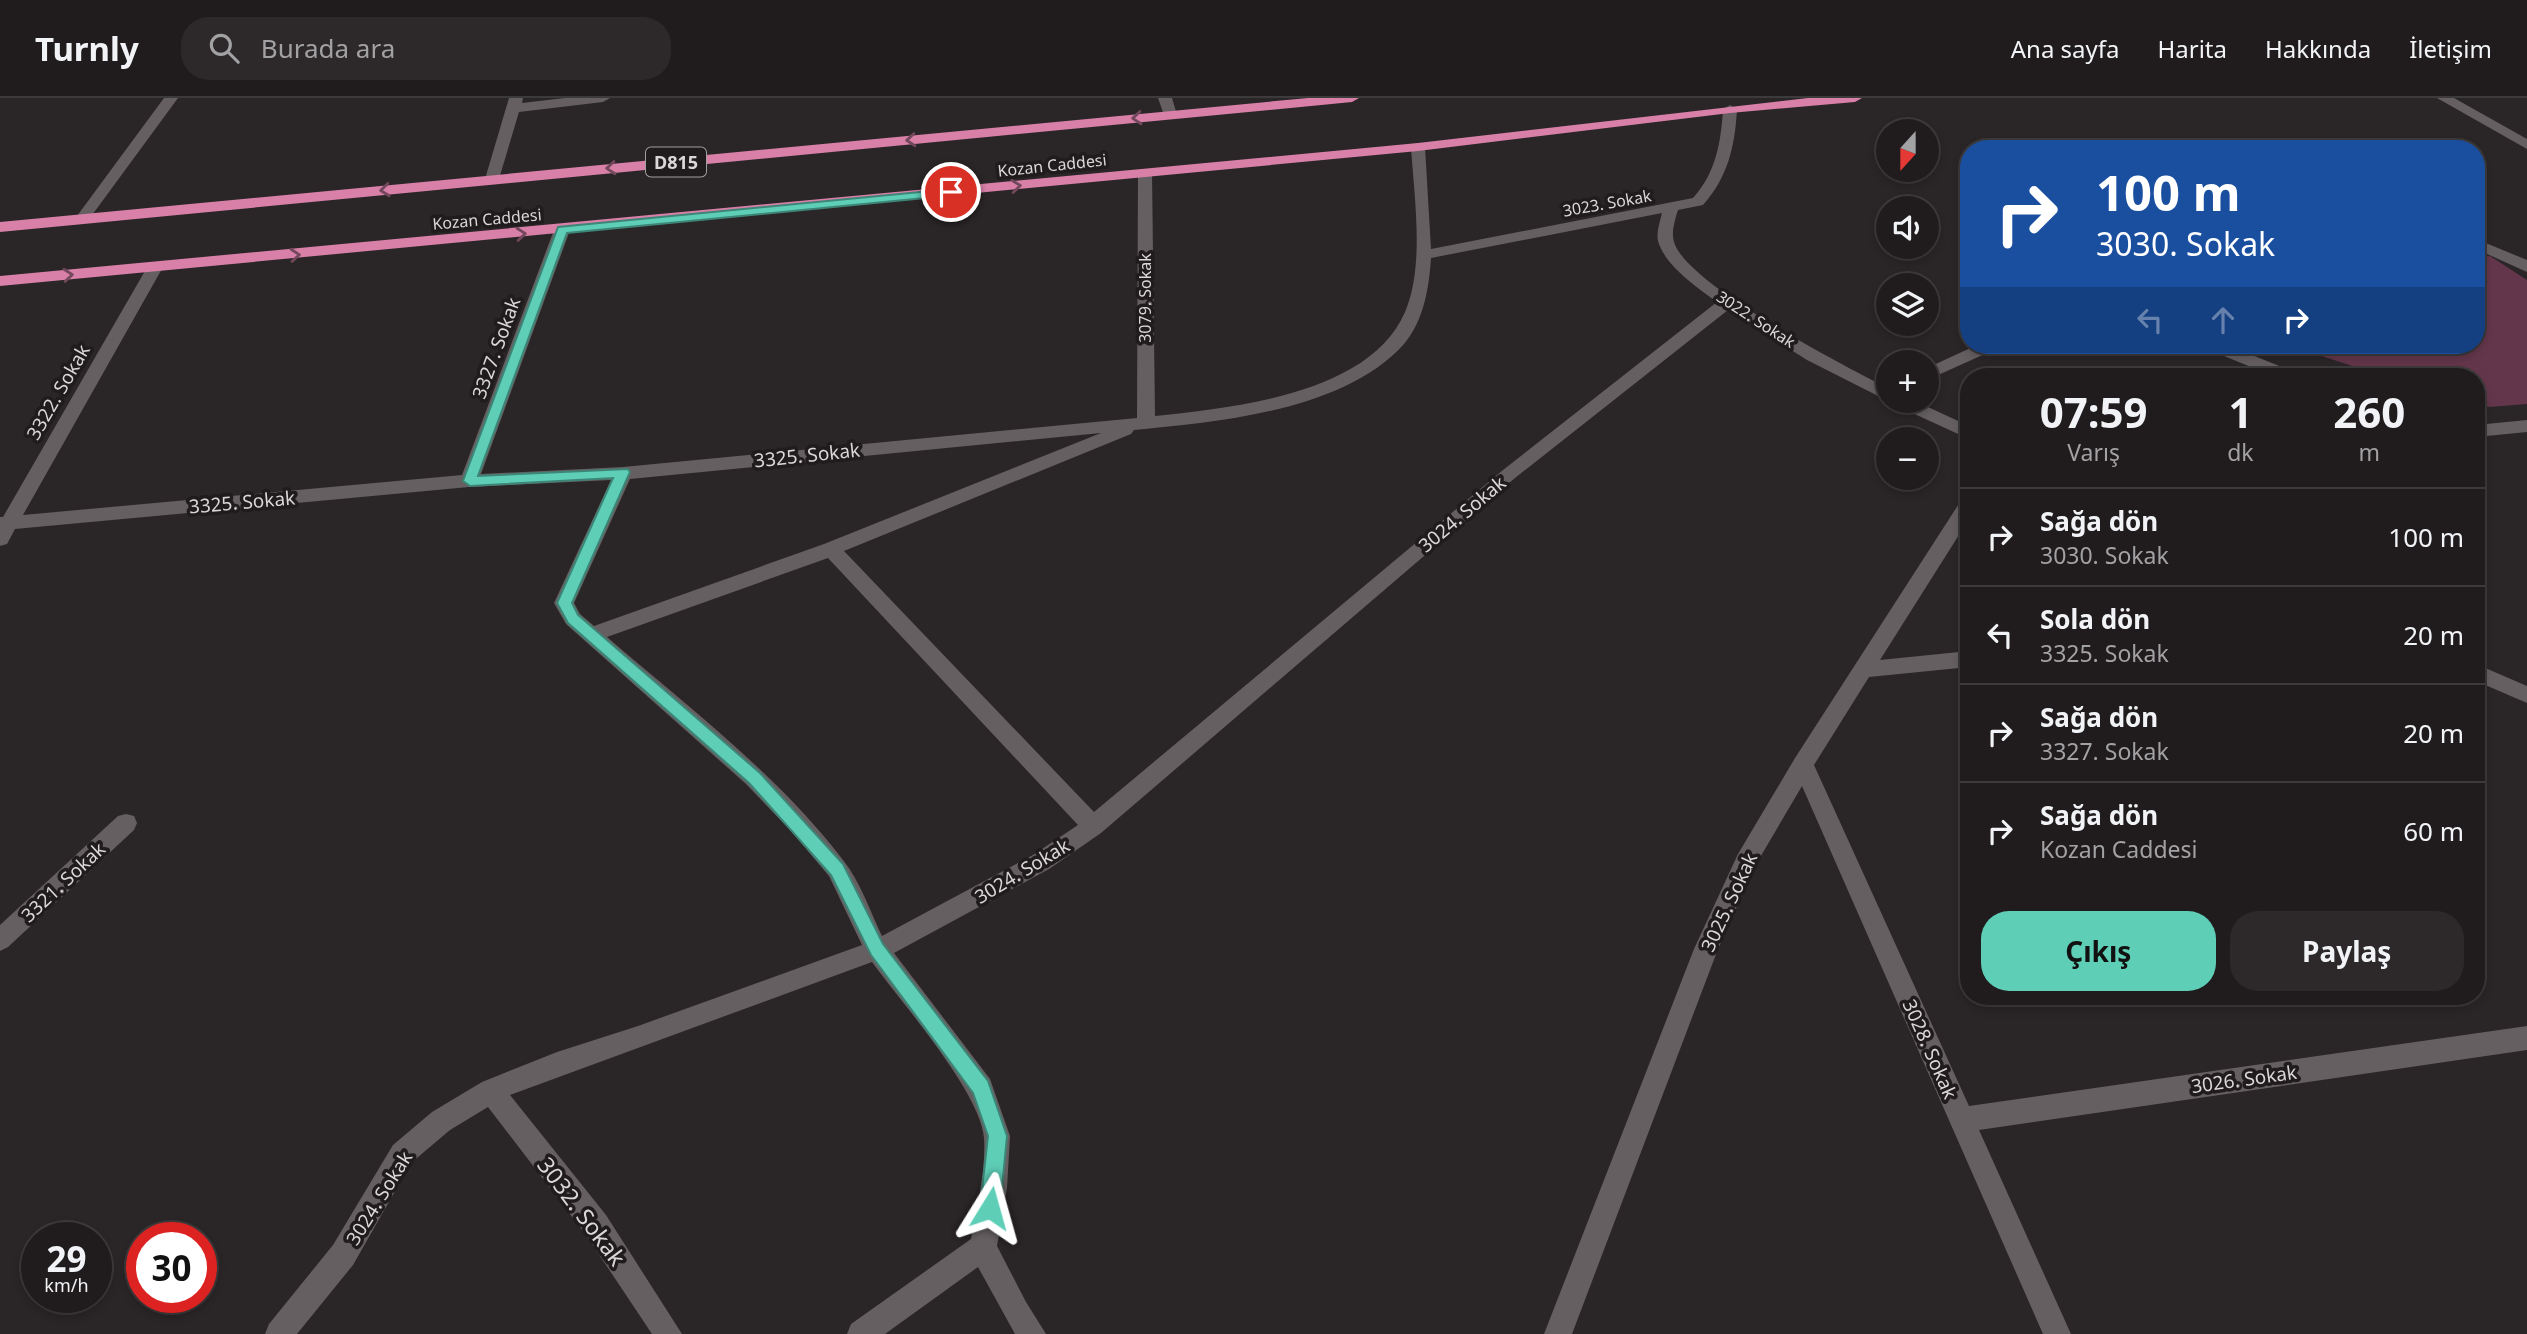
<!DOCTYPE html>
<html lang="tr">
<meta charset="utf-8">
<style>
:root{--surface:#201c1d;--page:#2d292a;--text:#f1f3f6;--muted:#a2a1a4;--line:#3d3a3b;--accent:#5eceb7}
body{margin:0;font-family:"Noto Sans",sans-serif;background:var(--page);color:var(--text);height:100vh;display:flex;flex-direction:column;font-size:26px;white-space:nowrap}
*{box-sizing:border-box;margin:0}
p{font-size:23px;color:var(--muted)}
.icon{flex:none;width:38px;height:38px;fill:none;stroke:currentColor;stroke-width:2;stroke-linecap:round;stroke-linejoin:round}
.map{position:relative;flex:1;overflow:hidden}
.details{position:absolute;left:1960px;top:270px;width:525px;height:637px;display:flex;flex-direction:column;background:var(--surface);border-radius:28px;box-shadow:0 4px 10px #0003,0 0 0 2px var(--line)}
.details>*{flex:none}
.guide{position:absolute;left:1960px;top:42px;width:525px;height:214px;border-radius:28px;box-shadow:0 4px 10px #0003,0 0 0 2px var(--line);background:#1a4fa0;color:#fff;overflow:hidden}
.needle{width:46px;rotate:201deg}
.fabs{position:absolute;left:1876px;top:21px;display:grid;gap:14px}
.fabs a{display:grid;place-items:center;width:63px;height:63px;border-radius:50%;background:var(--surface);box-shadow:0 4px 10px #0003,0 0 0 2px var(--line);font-size:35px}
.speed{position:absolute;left:21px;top:1124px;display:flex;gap:14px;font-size:35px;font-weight:700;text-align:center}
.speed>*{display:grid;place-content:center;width:91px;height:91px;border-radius:50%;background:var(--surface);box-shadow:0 4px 10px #0003,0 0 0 2px var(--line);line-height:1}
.speed small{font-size:18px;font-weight:400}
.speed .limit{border:10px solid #d22;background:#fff;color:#111}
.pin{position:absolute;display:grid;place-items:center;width:60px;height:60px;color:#fff;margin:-30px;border:4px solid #fff;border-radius:50%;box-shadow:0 2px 7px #0007}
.me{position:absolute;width:77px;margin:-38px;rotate:8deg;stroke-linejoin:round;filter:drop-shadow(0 0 5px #0008)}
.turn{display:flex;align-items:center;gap:24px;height:147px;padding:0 21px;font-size:32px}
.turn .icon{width:91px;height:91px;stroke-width:2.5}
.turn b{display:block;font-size:49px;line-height:60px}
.lanes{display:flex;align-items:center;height:66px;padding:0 21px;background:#0003;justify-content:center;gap:35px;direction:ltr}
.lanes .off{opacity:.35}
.eta{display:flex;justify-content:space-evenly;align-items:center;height:119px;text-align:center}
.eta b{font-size:42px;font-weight:700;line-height:49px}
.action{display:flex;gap:14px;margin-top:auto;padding:14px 21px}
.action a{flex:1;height:80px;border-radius:28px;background:var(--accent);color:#111;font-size:28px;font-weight:700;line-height:80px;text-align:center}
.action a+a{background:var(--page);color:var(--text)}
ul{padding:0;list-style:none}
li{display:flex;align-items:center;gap:21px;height:98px;padding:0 21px;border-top:2px solid var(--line)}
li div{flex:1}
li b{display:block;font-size:26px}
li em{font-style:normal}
header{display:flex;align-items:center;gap:42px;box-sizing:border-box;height:98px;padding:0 35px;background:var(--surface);border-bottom:2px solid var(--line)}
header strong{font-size:33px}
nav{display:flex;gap:38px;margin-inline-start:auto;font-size:24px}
.search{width:490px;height:63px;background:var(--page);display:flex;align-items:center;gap:18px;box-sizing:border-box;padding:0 24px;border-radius:28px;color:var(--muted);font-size:26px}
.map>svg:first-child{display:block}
.green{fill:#64364b}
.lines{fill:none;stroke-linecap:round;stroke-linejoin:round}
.street{fill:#655f61;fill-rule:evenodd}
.highway{fill:#d880a8;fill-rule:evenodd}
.oneway{stroke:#73485c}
.route{fill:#5eceb7;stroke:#3d8677;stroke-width:2}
.labels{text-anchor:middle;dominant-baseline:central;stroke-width:7;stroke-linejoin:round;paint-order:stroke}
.far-street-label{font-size:16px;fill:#dad7d8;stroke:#201b1d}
.shield{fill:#201b1d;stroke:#a29fa0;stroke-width:2}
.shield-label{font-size:18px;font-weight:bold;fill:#dad7d8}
.street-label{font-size:19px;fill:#dad7d8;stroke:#201b1d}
.near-street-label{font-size:23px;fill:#dad7d8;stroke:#201b1d}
</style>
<header>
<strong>Turnly</strong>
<div class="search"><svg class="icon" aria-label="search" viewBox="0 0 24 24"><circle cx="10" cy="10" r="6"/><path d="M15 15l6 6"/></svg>Burada ara</div>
<nav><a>Ana sayfa</a><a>Harita</a><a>Hakkında</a><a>İletişim</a></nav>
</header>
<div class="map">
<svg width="2527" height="1236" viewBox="0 0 2527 1236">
<rect width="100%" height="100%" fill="#2a2527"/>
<path class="green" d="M2490,158L2527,182V306L2489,309L2476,306V278H2383L2288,247H2476V160Z"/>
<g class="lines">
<g class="street">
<path d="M164,0H178L87,124H77L74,121L77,118Z"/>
<path d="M509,0H523L522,5L565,0H610L603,4L519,14L499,81L492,85L485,81Z"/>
<path d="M1158,0H1172L1177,17L1175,20H1165Z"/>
<path d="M2437,0H2454L2527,41V51Z"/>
<path d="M1730,7L1737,11C1735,48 1728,79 1703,107L1678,112C1675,122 1671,134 1674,144C1686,186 1846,269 1888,290V303L1807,262L1728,212L1515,380L1101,735L1049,771L894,855L990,981L1010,1038L1007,1090L997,1148L1026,1204L1046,1236H1015L978,1169L885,1236H847L851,1226L971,1141C977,1108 986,1073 984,1040C981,995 901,904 872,864L510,997L606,1117L682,1236H652L586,1137L488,1009L450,1032L411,1065L353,1167L297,1236H265L269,1226L333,1147L393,1047L432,1014L482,984L557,954L638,928L862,847L829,778L791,733L746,686L566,526L554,505L611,382L469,389L15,431L7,446L0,448V419H3L149,166H161L163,169L23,417L462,377L554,132L562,127L570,132L481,376L623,369L1137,320L1138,75L1145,71L1152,75L1155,318C1233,310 1370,296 1405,214C1425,168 1414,98 1411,49L1413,46L1418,45L1425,49L1431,151L1693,100C1716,75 1721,44 1723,11ZM1662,115C1660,124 1656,134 1658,143C1665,168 1698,190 1717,204L1503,372L1094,714L844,453L1131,336L1134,332C1218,324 1344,313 1404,246C1424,222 1429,190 1431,160ZM1101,335L824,446L594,528L580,516L574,505L630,381ZM828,460L1078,727L1033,757L882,838C870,813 860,783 843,762C777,676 688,609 607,539Z"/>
<path d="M2476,141L2527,162V174L2476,151Z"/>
<path d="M1977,247H1998L1996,251L1927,282V270Z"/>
<path d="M2205,247H2227L2294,274L2297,278H2273L2207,251Z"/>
<path d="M1892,303H1915L1969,328V341L1895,307Z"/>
<path d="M2527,322V334L2476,339V327Z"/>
<path d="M1969,400V421L1880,562L1969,553V569L1869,579L1814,667L1969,1008L2527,928V952L1979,1032L2071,1236H2043L1802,688L1755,768L1718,851L1572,1236H1544L1694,851L1738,756L1795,660L1962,401Z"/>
<path d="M2476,566L2527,588V605L2476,583Z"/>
<path d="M126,716L134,718L137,725L134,732L8,849L0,853V827L118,718Z"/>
</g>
<g class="highway">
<path d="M1308,0H1359L1352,4L0,134V124Z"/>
<path d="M1808,0H1862L1855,4L1730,15L1418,53L0,188V178L1418,45Z"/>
</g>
</g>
<defs><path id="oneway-chevron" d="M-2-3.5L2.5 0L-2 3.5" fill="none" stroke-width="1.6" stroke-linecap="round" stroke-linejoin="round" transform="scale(1.75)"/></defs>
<g class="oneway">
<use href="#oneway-chevron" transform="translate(1137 20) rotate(175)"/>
<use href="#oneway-chevron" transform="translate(911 42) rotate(175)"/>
<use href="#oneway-chevron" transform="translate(611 70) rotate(175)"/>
<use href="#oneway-chevron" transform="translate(1016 88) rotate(-6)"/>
<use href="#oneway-chevron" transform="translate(385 92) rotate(174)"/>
<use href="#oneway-chevron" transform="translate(521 136) rotate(-5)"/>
<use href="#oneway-chevron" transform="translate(295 157) rotate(-5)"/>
<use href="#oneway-chevron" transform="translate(68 177) rotate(-5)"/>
</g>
<path class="route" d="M951,91L955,92V97L567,135L478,378L628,371L630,374L572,505L578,517L760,675L843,766L883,846L988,983L1007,1038L1000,1110L997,1117L990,1120L983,1117L980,1110L988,1038L973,995L871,857L831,777L749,685L568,525L557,505L613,380L470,388L463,383L558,129Z"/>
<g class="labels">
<g class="far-street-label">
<text transform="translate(1052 67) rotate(-6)">Kozan Caddesi</text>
<text transform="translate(1607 105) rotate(-10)">3023. Sokak</text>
<text transform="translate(487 121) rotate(-5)">Kozan Caddesi</text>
<text transform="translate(1145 200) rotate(-90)">3079. Sokak</text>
<text transform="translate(1756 221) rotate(33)">3022. Sokak</text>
</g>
<rect class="shield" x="646" y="49.5" width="60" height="29" rx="5"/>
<g class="shield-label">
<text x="676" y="64">D815</text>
</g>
<g class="street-label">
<text transform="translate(496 250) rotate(-70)">3327. Sokak</text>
<text transform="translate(58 294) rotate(-60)">3322. Sokak</text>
<text transform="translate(807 357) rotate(-6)">3325. Sokak</text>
<text transform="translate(242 404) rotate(-5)">3325. Sokak</text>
<text transform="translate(1462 416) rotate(-40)">3024. Sokak</text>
<text transform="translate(1022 773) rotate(-31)">3024. Sokak</text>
<text transform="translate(63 784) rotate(-43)">3321. Sokak</text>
<text transform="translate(1729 804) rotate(-65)">3025. Sokak</text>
<text transform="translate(1930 951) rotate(66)">3028. Sokak</text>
<text transform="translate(2244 981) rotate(-8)">3026. Sokak</text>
<text transform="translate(379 1100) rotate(-58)">3024. Sokak</text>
</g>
<g class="near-street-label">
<text transform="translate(582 1113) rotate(53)">3032. Sokak</text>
</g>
</g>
</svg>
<div class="fabs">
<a><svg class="needle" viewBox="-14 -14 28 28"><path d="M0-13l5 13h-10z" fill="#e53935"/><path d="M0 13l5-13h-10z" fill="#a2a1a4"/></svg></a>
<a><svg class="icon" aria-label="sound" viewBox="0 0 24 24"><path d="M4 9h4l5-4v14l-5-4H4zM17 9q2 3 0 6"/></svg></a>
<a><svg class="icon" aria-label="layers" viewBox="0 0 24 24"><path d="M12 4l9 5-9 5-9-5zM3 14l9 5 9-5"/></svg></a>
<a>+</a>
<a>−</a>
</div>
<div class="speed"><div>29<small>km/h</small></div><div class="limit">30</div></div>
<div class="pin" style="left:951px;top:94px;background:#d93025"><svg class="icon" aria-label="arrive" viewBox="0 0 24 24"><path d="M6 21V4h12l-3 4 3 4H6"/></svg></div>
<svg class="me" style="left:990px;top:1110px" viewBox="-20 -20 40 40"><path d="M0-17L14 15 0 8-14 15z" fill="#5eceb7" stroke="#fff" stroke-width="4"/></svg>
<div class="guide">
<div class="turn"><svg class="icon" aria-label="right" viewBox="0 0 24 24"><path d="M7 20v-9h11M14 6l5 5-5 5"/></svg><div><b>100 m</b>3030. Sokak</div></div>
<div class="lanes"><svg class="icon off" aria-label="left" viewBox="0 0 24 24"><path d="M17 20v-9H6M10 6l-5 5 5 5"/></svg><svg class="icon off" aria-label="ahead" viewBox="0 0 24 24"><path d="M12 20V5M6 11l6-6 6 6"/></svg><svg class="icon" aria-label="right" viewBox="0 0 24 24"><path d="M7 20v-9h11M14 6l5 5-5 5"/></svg></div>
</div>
<section class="details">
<div class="eta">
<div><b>07:59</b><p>Varış</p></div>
<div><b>1</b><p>dk</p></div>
<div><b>260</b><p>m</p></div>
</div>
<ul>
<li><svg class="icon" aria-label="right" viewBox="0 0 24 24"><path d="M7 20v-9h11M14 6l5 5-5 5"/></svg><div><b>Sağa dön</b><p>3030. Sokak</p></div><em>100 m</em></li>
<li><svg class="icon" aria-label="left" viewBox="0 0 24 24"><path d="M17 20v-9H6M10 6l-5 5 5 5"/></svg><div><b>Sola dön</b><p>3325. Sokak</p></div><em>20 m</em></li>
<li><svg class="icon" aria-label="right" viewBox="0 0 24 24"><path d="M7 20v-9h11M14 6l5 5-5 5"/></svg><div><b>Sağa dön</b><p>3327. Sokak</p></div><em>20 m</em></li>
<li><svg class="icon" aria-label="right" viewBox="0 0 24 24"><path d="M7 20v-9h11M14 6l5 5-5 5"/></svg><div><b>Sağa dön</b><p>Kozan Caddesi</p></div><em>60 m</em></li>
</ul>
<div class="action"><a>Çıkış</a><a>Paylaş</a></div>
</section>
</div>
